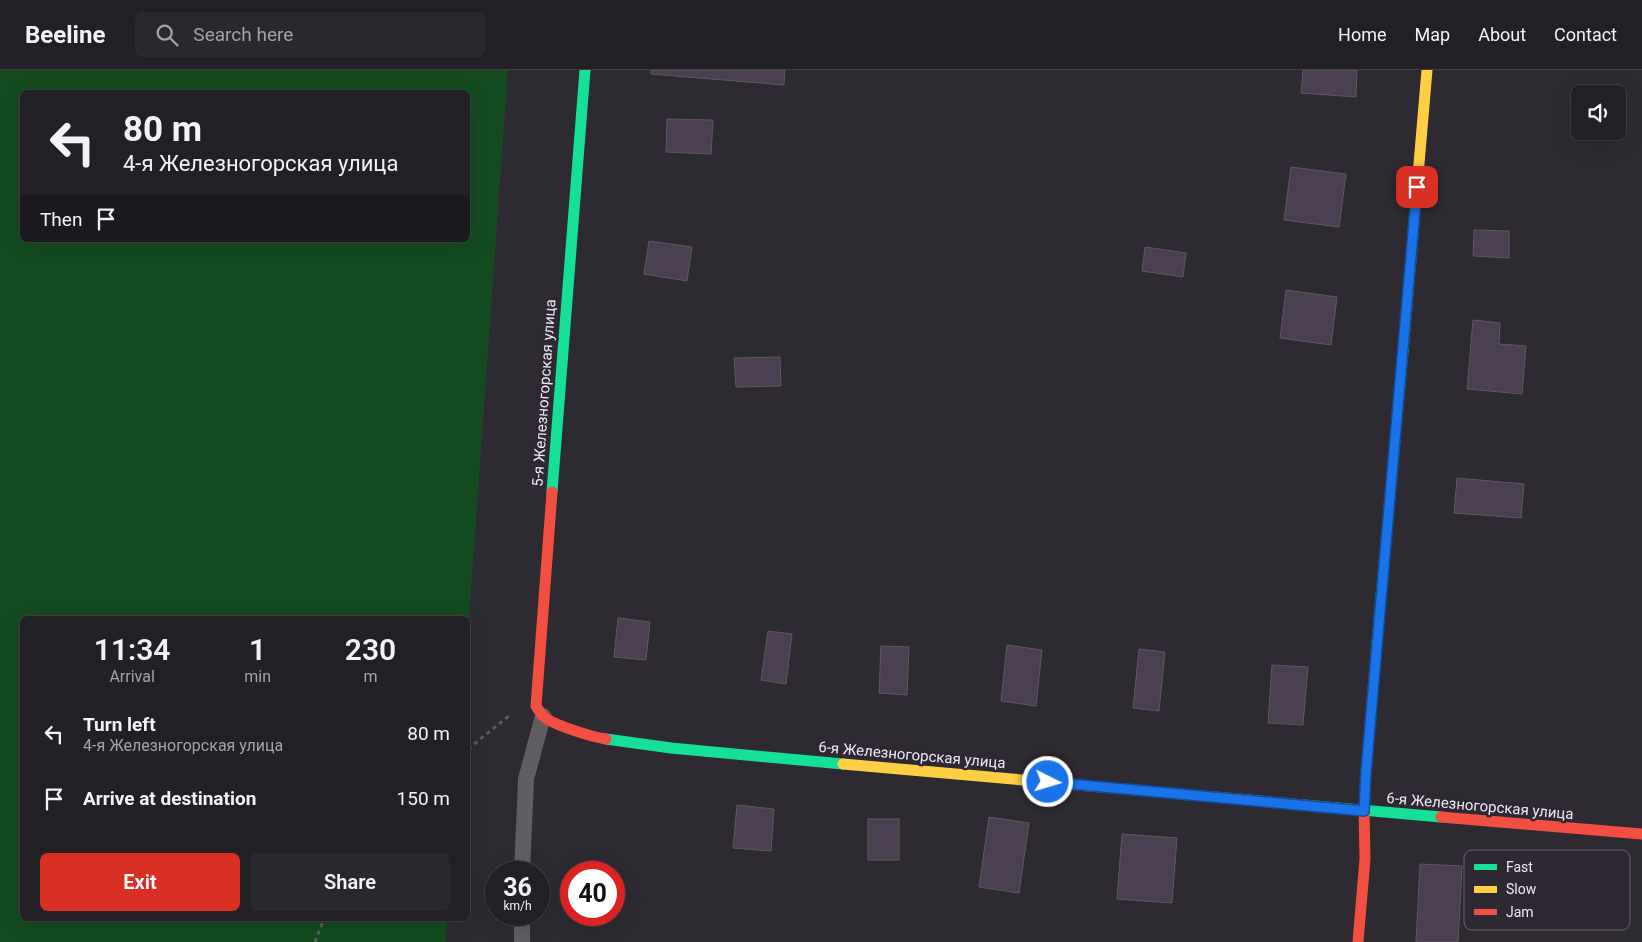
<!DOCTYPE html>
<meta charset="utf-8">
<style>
:root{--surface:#222025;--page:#2a282d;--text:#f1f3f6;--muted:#a2a3a7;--line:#3f3e42;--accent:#d93025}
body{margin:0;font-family:Roboto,sans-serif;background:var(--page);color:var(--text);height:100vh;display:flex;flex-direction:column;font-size:19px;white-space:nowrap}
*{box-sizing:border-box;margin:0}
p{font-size:16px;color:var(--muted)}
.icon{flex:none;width:28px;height:28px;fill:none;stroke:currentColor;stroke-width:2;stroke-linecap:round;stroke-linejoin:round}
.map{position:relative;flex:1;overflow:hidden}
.details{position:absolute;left:20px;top:546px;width:450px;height:305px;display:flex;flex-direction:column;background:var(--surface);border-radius:8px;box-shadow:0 5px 20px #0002,0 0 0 1px var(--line)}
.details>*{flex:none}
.banner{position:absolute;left:20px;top:20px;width:450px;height:152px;border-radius:8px;box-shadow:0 5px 20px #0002,0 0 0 1px var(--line);background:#222025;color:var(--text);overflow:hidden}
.controls{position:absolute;left:1571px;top:15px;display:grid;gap:10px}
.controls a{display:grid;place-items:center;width:55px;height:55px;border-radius:8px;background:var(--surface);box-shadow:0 5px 20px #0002,0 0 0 1px var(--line);font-size:25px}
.speed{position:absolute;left:485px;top:791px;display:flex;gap:10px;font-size:25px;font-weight:700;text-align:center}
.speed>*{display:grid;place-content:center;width:65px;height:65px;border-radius:50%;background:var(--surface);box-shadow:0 5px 20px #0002,0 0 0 1px var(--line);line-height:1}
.speed small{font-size:12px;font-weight:400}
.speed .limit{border:8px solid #d22;background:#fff;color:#111}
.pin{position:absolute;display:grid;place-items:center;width:42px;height:42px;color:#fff;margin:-21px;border-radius:10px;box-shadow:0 2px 8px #0006}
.me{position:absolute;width:55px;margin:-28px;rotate:95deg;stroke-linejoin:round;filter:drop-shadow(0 0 4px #0008)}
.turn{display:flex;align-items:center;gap:18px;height:105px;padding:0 20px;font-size:22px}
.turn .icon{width:65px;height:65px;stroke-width:2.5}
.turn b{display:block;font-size:35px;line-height:42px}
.then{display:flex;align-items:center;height:48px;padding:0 20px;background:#0003;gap:10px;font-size:19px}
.eta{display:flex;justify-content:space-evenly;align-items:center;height:85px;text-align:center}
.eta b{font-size:30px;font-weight:600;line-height:35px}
.cta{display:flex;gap:10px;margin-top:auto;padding:10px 20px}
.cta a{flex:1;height:58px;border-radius:8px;background:var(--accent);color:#fff;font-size:20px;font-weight:600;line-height:58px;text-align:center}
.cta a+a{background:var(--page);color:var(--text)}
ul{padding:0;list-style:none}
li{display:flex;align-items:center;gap:15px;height:65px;padding:0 20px}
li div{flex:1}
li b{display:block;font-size:19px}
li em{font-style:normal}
header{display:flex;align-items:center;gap:30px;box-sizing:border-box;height:70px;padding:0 25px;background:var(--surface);border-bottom:1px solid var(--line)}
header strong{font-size:24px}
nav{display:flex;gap:28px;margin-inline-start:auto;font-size:18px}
.search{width:350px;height:45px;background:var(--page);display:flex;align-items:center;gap:12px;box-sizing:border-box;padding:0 18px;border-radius:8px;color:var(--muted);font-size:19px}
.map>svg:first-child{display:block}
.grass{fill:#134b1f;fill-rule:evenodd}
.building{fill:#4a4051;stroke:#5c595f}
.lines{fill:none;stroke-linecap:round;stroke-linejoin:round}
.path{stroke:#5e5c60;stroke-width:3;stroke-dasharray:4 4;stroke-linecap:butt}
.lane{stroke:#605e62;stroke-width:16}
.fast{stroke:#16e098;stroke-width:11}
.slow{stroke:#ffcf43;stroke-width:11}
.jam{stroke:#f24e42;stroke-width:11}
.route-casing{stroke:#114b97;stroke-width:12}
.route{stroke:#1a73e8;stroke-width:9}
.labels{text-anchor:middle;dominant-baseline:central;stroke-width:5;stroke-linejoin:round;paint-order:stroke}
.street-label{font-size:15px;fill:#eee9f2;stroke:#2e2734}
.key{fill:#2e2734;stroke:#68616d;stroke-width:1}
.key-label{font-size:14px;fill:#eee9f2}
</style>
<header>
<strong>Beeline</strong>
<div class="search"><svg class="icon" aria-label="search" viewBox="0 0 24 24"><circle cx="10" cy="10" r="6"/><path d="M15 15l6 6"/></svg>Search here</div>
<nav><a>Home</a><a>Map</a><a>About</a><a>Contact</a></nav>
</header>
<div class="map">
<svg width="1642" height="872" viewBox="0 0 1642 872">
<rect width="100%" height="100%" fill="#2e2a31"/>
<path class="grass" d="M0,0H508L468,563V549H22V849H447L446,872H0ZM22,22H468V170H22Z"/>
<g class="building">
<path d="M651,0H785L784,15L651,4Z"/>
<path d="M1303,0H1357L1356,27L1301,23Z"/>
<path d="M667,49L713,50L711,84L666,82Z"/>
<path d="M1291,97L1346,104L1339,157L1284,150Z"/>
<path d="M1474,160L1509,161V188L1473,186Z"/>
<path d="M649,171L692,177L687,211L644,204Z"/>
<path d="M1145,177L1186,183L1183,207L1142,201Z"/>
<path d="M1286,220L1337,227L1331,275L1280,268Z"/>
<path d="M1473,250L1500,253L1499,274L1526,276L1522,324L1467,319Z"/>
<path d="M780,287L781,316L736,317L734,288Z"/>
<path d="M1457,408L1524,414L1521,448L1454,443Z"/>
<path d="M618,548L650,552L646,590L614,587Z"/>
<path d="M768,561L792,564L786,614L761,610Z"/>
<path d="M1007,575L1042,580L1036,636L1001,631Z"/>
<path d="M881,576L909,577L907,625L879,623Z"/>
<path d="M1139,579L1165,582L1159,641L1133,638Z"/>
<path d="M1272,595L1308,597L1303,655L1268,653Z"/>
<path d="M737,735L774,739L771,781L733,778Z"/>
<path d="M989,747L1029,753L1019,823L979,817Z"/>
<rect x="868" y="749" width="31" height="41"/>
<path d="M1122,764L1177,768L1172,833L1117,829Z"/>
<path d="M1420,794L1462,796L1458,872H1416Z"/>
</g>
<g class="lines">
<g class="path">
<path d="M468,679L510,645"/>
<path d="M315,872L324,849"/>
</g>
<g class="lane">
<path d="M522,802L526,709L543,646"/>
<path d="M522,845V872"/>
</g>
<g class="fast">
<path d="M552,422L585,0"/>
<path d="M1377,572L1403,281"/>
<path d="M606,669L671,678L843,694"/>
<path d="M1101,717L1441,747"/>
</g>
<g class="slow">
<path d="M1403,281L1427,0"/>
<path d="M843,694L1101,717"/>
</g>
<g class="jam">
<path d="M552,422L536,636C538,639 540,643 543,646C553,655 592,667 606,669"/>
<path d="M1441,747L1642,764"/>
<path d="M1358,872L1365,789L1364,741L1366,702L1377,572"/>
</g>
</g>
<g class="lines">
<defs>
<path id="route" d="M1048,712L1364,741L1366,702L1417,117"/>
</defs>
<use href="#route" class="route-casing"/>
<use href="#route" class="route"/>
</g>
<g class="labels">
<g class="street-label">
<text transform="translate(544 323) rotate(-86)">5-я Железногорская улица</text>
<text transform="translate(912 685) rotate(5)">6-я Железногорская улица</text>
<text transform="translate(1480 736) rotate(5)">6-я Железногорская улица</text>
</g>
</g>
<rect x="1464" y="780" width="166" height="80" rx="8" class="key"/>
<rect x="1474" y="794" width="23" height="6" fill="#16e098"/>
<rect x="1474" y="816" width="23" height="7" fill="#ffcf43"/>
<rect x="1474" y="839" width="23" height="6" fill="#f24e42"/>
<g class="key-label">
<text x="1506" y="802">Fast</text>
<text x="1506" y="824">Slow</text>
<text x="1506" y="847">Jam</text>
</g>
</svg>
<div class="controls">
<a><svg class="icon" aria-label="sound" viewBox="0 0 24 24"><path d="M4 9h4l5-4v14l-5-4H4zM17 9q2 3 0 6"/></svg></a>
</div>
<div class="speed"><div>36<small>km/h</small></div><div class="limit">40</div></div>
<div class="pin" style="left:1417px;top:117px;background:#d93025"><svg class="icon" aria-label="arrive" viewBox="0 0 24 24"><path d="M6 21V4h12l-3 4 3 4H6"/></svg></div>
<svg class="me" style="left:1048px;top:712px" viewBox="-20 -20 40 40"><circle r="17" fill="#1a73e8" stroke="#fff" stroke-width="3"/><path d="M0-11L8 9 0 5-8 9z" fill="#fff"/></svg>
<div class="banner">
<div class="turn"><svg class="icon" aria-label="left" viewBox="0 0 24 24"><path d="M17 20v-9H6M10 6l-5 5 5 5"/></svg><div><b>80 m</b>4-я Железногорская улица</div></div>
<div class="then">Then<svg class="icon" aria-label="arrive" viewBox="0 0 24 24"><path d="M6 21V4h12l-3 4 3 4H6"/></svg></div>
</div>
<section class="details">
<div class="eta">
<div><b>11:34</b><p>Arrival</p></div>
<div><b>1</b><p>min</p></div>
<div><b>230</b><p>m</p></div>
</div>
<ul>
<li><svg class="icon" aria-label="left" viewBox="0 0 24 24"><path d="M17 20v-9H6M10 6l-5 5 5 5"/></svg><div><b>Turn left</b><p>4-я Железногорская улица</p></div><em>80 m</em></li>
<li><svg class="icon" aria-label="arrive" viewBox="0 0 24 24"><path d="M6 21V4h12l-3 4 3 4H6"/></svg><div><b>Arrive at destination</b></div><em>150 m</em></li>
</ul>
<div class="cta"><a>Exit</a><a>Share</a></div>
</section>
</div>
